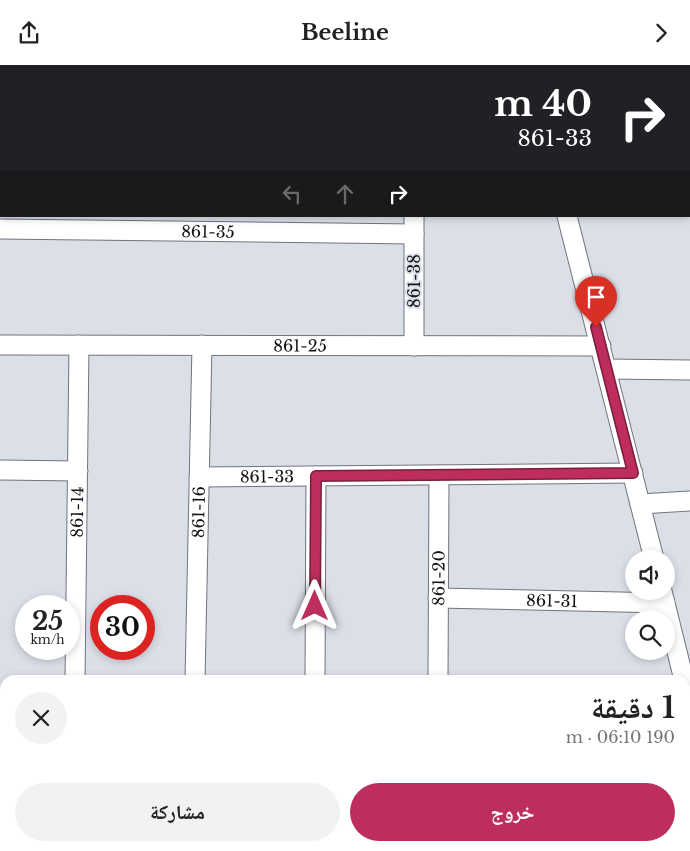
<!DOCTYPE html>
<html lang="ar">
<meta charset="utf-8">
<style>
:root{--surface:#fff;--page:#f2f2f2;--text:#222;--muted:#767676;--accent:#bd2e5c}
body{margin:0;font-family:"Libre Baskerville","Noto Naskh Arabic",serif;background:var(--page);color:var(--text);direction:rtl;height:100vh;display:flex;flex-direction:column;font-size:19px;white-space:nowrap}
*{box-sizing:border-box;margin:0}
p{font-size:16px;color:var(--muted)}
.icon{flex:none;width:28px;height:28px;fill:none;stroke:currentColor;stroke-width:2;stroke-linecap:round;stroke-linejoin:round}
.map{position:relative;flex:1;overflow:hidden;direction:ltr}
.panel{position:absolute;left:0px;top:610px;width:690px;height:176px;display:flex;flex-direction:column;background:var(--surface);border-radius:15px 15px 0 0;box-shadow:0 2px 8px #0003;direction:rtl}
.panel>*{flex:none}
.guide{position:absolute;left:0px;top:0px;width:690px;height:152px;box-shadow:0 2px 8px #0003;direction:rtl;background:#202124;color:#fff;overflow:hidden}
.fabs{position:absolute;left:625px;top:485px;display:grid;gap:10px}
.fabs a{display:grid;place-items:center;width:50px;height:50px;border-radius:50%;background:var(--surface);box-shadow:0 2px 8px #0003;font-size:25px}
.speed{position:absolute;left:15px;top:530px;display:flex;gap:10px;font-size:25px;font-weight:700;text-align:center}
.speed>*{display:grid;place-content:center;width:65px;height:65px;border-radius:50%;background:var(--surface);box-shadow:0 2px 8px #0003;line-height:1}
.speed small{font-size:12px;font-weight:400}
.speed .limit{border:8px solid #d22;background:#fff;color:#111}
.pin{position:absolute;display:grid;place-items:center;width:42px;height:42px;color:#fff;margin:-51px -21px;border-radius:50% 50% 50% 0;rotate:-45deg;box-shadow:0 0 5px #0007}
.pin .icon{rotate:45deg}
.me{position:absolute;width:55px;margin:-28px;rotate:0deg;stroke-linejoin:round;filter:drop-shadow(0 0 4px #0008)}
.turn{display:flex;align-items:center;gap:18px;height:105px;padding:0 15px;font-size:22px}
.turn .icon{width:65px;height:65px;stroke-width:2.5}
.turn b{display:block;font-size:35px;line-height:42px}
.lanes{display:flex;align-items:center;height:48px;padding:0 15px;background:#0003;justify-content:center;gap:25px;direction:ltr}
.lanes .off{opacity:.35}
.round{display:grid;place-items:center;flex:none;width:52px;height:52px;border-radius:26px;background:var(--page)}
.headline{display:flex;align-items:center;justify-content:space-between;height:85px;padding:0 15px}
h1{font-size:30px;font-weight:700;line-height:38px}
.button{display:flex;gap:10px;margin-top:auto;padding:10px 15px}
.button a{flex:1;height:58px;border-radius:30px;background:var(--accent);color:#fff;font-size:20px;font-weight:700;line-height:58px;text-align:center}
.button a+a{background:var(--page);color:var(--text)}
header{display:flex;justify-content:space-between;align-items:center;height:65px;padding:0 15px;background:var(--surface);font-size:22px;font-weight:700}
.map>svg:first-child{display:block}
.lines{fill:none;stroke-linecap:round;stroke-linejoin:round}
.minor-casing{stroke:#70747c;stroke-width:21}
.minor{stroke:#fff;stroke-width:19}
.route-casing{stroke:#7b1e3c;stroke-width:12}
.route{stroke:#bd2e5c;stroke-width:9}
.labels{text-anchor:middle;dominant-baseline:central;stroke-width:4;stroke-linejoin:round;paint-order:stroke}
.street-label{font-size:16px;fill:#131417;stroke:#dbdfe8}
</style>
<header><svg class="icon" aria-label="forward" viewBox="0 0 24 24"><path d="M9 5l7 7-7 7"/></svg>Beeline<svg class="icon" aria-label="share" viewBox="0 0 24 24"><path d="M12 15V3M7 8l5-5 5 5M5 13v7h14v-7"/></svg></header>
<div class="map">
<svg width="690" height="786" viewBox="0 0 690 786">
<rect width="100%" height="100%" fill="#dbdfe8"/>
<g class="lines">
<defs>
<g id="minor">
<path d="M525,0L526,1"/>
<path d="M51,1V0"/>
<path d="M174,1V0"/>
<path d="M298,1V0"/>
<path d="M417,1V0"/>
<path d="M689,131H690"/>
<path d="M567,151L654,494"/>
<path id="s1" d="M0,164L414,169"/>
<path id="s2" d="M0,280L601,281"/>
<path d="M414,281V151"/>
<path d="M607,304L690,305"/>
<path d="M0,405L78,406"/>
<path id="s3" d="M199,412L633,408"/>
<path d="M640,439L690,436"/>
<path d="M662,526L684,615"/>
<path id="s4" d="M438,533L665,538"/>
<path id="s5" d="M75,615L79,280"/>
<path id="s6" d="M195,615L202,280"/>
<path d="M315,615L316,411"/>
<path id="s7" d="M438,615L439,410"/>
<path d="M685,619L690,639"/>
<path d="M685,653H690"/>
<path d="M0,776H5"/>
<path d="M685,777H690"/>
<path d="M378,786L379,781"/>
</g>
</defs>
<use href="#minor" class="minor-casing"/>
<use href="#minor" class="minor"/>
</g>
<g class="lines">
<defs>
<path id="route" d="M315,541L316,411L633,408L596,262"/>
</defs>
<use href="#route" class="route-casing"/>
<use href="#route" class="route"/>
</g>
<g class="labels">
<g class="street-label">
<text stroke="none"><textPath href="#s1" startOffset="208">861-35</textPath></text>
<text transform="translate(414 216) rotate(-90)">861-38</text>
<text stroke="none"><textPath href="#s2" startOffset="300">861-25</textPath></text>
<text stroke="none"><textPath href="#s3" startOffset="68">861-33</textPath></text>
<text stroke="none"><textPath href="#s5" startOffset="168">861-14</textPath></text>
<text stroke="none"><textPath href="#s6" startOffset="168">861-16</textPath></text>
<text stroke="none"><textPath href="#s7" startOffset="102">861-20</textPath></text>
<text stroke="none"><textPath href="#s4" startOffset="114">861-31</textPath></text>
</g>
</g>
</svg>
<div class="fabs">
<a><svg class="icon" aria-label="sound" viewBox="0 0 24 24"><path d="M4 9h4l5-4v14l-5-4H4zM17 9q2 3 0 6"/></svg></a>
<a><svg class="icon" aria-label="search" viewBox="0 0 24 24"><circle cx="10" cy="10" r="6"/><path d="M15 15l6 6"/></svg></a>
</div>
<div class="speed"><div>25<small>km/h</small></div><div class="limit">30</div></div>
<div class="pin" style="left:596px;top:262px;background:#d93025"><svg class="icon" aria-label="arrive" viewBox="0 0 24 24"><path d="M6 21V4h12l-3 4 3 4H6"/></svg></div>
<svg class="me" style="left:315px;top:541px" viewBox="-20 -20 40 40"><path d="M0-17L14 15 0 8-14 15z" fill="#bd2e5c" stroke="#fff" stroke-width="4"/></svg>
<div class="guide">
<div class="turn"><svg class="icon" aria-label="right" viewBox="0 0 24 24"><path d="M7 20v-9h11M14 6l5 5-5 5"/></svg><div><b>40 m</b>861-33</div></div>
<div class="lanes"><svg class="icon off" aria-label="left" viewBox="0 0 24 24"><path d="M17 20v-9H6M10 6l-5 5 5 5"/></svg><svg class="icon off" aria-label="ahead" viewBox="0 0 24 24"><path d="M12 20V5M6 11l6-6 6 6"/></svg><svg class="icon" aria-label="right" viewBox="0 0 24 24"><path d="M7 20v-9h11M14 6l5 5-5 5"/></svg></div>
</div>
<section class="panel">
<div class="headline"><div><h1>1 دقيقة</h1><p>190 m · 06:10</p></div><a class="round"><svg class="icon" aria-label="close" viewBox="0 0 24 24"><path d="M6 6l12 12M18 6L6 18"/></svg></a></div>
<div class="button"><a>خروج</a><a>مشاركة</a></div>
</section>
</div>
